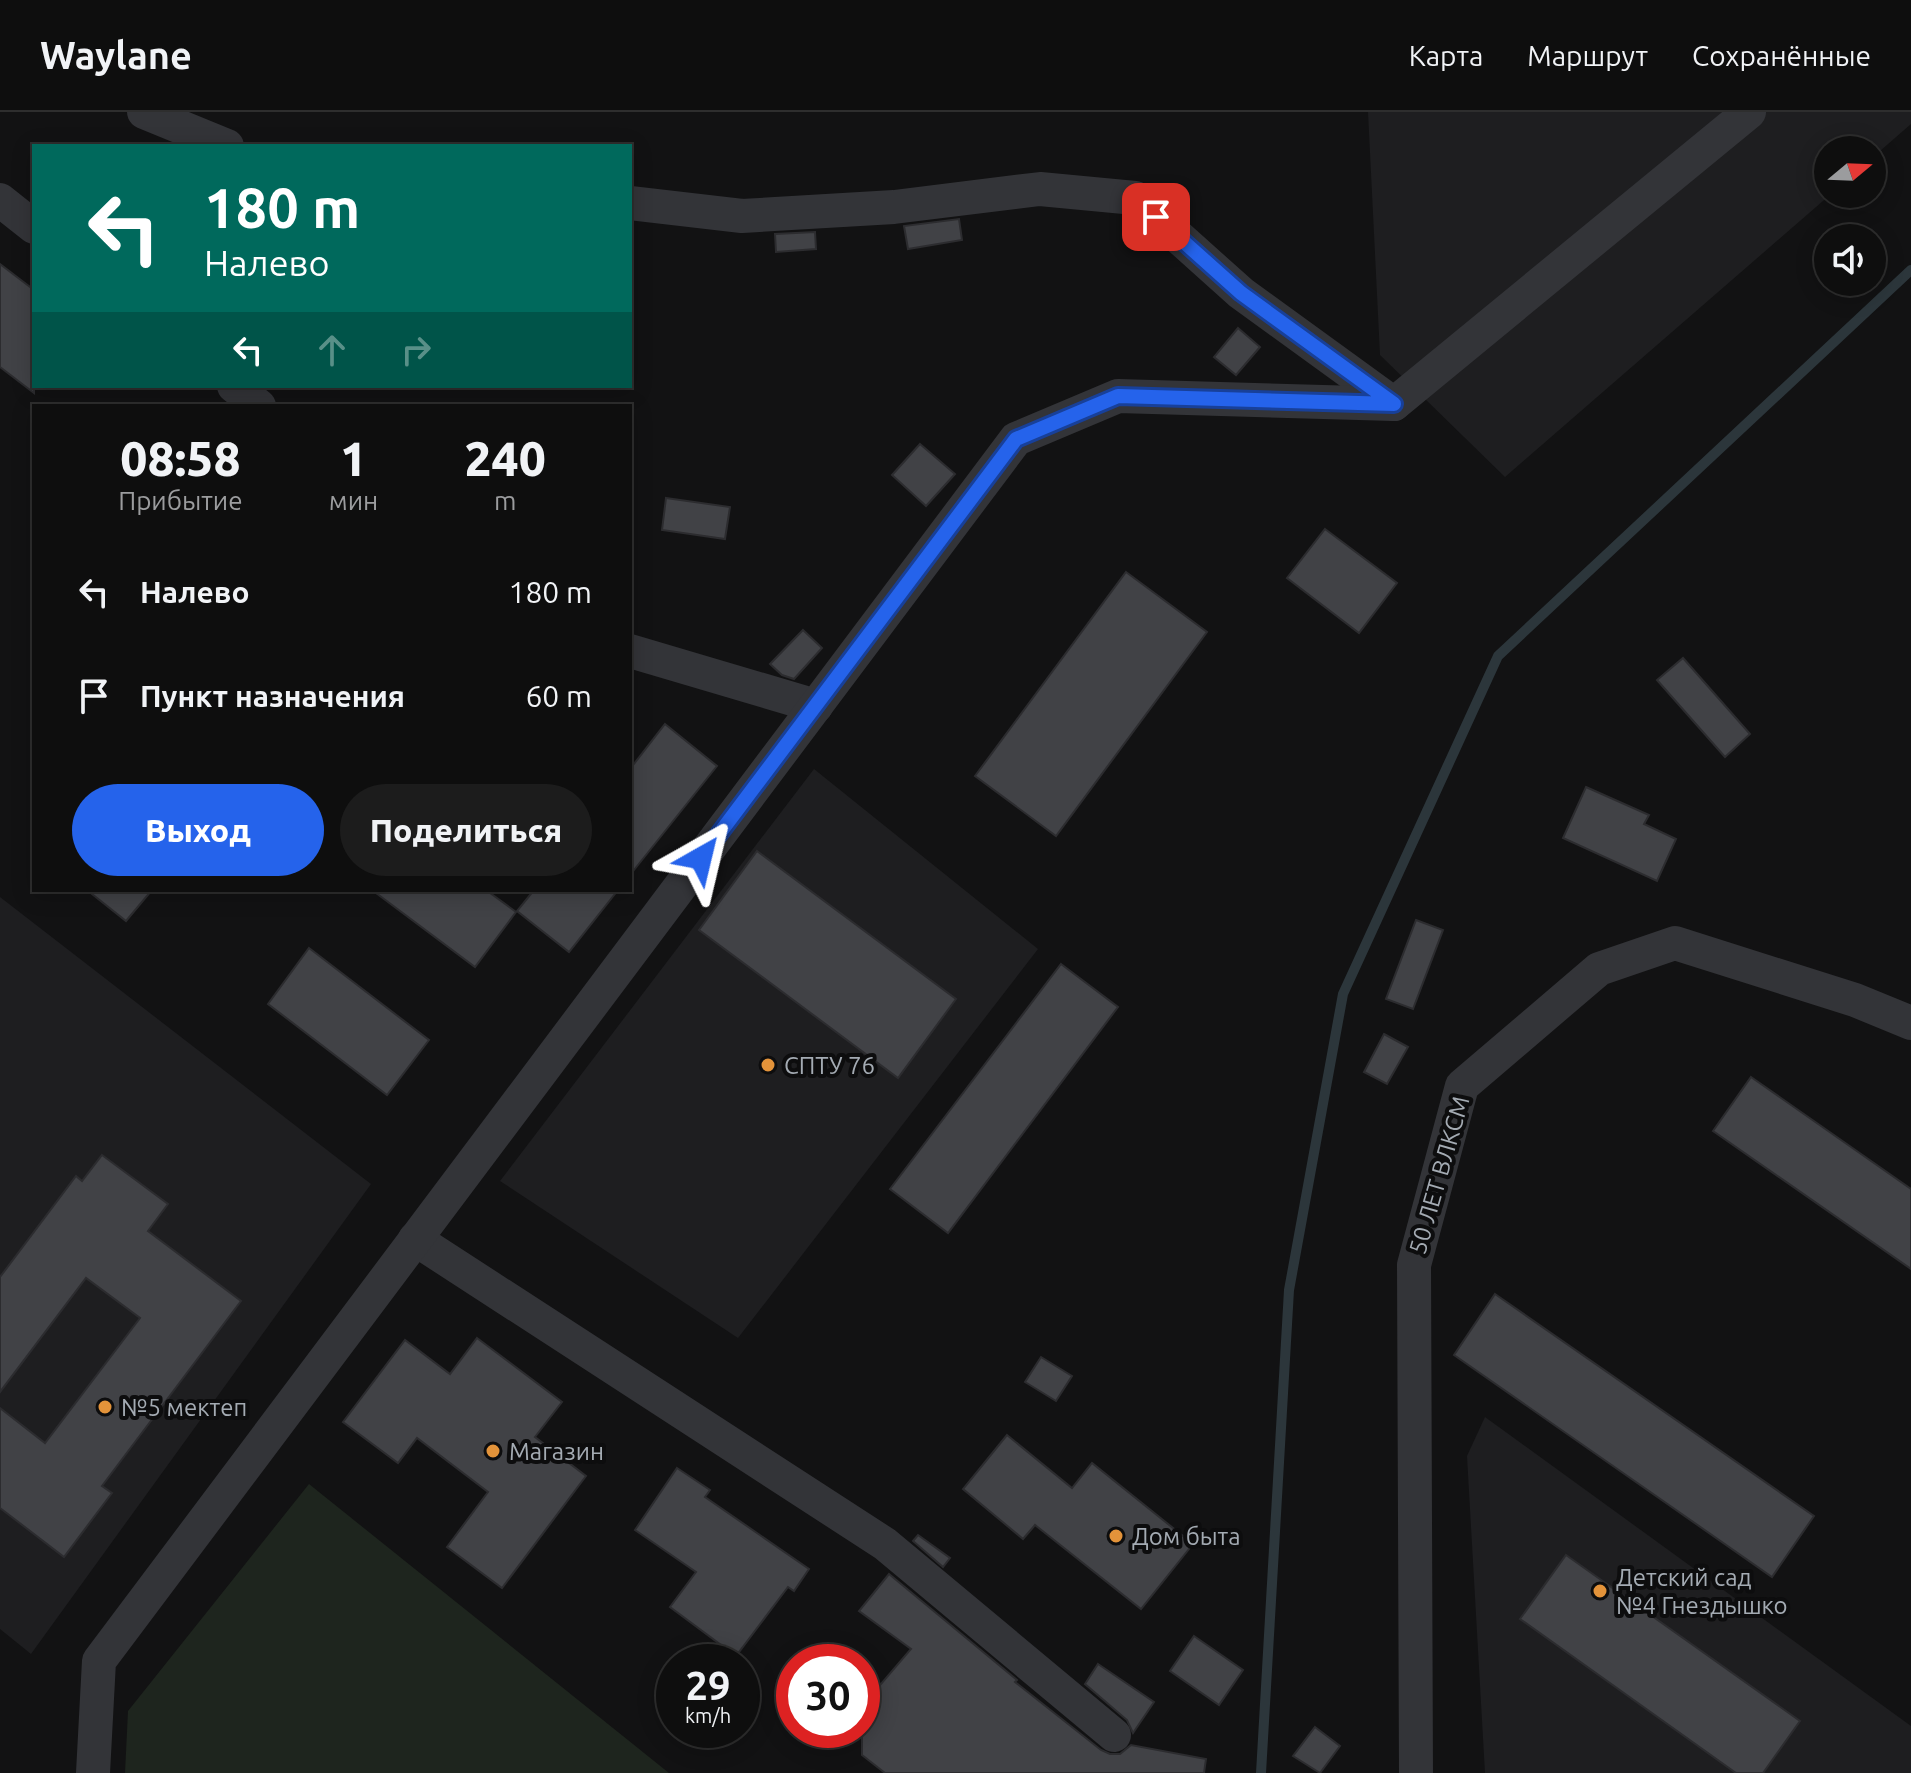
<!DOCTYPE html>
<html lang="ru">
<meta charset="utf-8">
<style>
:root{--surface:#0e0e0e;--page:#1c1c1c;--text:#f1f3f6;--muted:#9b9c9e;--line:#2e2e2e;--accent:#2563eb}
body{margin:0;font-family:Ubuntu,sans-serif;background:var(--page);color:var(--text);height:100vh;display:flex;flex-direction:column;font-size:30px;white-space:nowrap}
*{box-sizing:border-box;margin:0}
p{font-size:26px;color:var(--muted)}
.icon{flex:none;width:44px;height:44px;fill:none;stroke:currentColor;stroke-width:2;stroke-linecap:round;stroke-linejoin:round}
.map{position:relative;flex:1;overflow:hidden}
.drawer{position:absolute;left:32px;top:292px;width:600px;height:488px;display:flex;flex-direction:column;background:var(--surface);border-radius:0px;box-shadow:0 4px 20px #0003,0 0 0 2px var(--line)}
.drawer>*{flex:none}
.top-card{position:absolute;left:32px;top:32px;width:600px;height:244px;border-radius:0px;box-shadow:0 4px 20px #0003,0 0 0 2px var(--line);background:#00695c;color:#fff;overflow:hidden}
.needle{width:52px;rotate:71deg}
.buttons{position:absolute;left:1814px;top:24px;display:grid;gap:16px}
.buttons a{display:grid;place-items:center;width:72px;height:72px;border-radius:50%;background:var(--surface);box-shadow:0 4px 20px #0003,0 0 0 2px var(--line);font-size:40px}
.speed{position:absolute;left:656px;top:1532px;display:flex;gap:16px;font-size:40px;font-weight:700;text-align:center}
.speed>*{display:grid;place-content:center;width:104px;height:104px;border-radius:50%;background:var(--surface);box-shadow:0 4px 20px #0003,0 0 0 2px var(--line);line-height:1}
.speed small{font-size:20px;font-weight:400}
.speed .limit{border:12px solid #d22;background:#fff;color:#111}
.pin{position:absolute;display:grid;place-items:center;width:68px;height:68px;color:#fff;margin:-34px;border-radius:16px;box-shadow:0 4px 12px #0006}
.me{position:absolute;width:88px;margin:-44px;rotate:37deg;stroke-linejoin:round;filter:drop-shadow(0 0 6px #0008)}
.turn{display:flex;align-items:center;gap:28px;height:168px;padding:0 40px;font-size:36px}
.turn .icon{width:104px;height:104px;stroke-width:2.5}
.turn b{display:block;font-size:56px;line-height:68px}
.lanes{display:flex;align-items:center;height:76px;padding:0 40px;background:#0003;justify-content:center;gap:40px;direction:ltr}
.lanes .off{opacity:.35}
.eta{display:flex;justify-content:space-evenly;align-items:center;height:136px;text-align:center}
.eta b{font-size:48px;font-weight:800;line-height:56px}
.primary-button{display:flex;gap:16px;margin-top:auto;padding:16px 40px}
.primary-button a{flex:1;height:92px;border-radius:48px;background:var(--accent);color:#fff;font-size:32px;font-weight:800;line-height:92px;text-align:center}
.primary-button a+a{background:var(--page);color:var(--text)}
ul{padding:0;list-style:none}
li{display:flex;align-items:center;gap:24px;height:104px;padding:0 40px}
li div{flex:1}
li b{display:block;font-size:30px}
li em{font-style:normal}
header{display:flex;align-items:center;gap:48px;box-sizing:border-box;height:112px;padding:0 40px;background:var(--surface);border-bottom:2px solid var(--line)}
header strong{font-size:38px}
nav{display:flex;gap:44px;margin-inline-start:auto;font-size:28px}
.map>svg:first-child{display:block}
.built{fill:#1e1e20}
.green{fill:#1e251e}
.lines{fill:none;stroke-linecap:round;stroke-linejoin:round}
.stream{stroke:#2c363b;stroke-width:10}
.building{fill:#414246;stroke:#2c2c2f;stroke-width:2}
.minor{stroke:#333438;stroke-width:34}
.route-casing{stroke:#184099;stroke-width:20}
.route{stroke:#2563eb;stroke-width:14}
.poi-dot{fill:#e3933a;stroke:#0d0d0e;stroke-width:3}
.labels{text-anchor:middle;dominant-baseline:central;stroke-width:8;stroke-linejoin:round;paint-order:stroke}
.poi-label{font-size:24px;fill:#a4abb3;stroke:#0d0d0e;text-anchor:start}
.street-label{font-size:24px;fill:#a4abb3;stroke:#0d0d0e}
</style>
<header>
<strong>Waylane</strong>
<nav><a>Карта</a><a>Маршрут</a><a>Сохранённые</a></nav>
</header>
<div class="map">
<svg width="1911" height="1661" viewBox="0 0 1911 1661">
<rect width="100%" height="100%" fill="#121213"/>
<g class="built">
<path d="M1368,0H1911V12L1872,46V38H1828V82H1831L1505,365L1380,243Z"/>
<path d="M814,657L1038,837L738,1226L500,1069Z"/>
<path d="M0,785L371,1072L31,1542L0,1517Z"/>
<path d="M1485,1305L1911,1614V1661H1485L1467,1344Z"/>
</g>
<path class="green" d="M309,1372L669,1661H125L128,1599Z"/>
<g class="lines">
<path class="stream" d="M1261,1661L1289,1178L1343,882L1498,544L1911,158"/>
</g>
<g class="building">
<path d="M959,107L962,128L908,137L904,114Z"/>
<path d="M815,120L816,137L776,140L775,122Z"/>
<path d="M0,152L34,178V281L0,255Z"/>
<path d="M1238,216L1260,235L1236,263L1214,245Z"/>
<path d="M920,332L955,362L926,394L892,363Z"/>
<path d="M666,386L730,395L725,427L662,418Z"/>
<path d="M1325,417L1397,471L1359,521L1287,466Z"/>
<path d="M1126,460L1207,520L1056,724L975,664Z"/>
<path d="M803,518L822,536L794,567L782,563L770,552Z"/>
<path d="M1683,546L1750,622L1725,645L1657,568Z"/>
<path d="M665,612L717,654L630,763V657Z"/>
<path d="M1586,675L1649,703L1644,712L1676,727L1657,769L1563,726Z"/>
<path d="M757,739L956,887L898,966L699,818Z"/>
<path d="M87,778H152L126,809Z"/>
<path d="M372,778H486L516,800L475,855Z"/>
<path d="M534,778H618L569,840L517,799Z"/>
<path d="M1416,808L1443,818L1413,897L1386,887Z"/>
<path d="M309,836L429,928L387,983L268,892Z"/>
<path d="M1061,852L1118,895L948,1121L890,1077Z"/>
<path d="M1384,922L1408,935L1387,972L1364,960Z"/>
<path d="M1751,965L1911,1077V1157L1713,1019Z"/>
<path d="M102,1043L168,1092L148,1119L241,1189L102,1374L112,1381L64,1445L0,1396V1296L45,1331L140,1206L86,1166L0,1280V1165L76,1064L82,1069Z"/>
<path d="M1495,1182L1814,1404L1772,1465L1454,1243Z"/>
<path d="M477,1226L562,1290L535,1325L586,1364L502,1476L447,1435L488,1380L417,1326L398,1351L343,1310L405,1228L450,1262Z"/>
<path d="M1041,1245L1072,1264L1056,1289L1025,1270Z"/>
<path d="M1007,1323L1072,1376L1092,1351L1193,1432L1141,1497L1035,1413L1023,1427L963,1377Z"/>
<path d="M677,1356L710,1378L705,1385L809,1457L794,1479L788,1475L736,1544L670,1495L696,1460L635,1418Z"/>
<path d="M918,1423L950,1446L943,1455L913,1429Z"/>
<path d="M1566,1443L1800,1609L1763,1661H1736L1520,1507Z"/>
<path d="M889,1462L1017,1568L1015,1570L1101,1638L1110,1642H1120L1131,1633L1206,1647L1204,1661H885L862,1643V1594L911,1537L859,1499Z"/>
<path d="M1194,1524L1243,1558L1219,1593L1170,1559Z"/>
<path d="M1098,1552L1154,1590L1133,1621L1127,1608L1085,1572Z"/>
<path d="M1315,1615L1340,1634L1320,1661L1293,1644Z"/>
</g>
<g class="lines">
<g class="minor">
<path d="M144,0L227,34"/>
<path d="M0,88L34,115"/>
<path d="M630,91L742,104L894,95L1040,77L1135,86L1241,181L1394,292"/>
<path d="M234,274L259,294"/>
<path d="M630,539L816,594"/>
<path d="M415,1127L885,1432L1114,1623"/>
<path d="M93,1661L99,1549L1016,327L1118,284L1394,292L1749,0"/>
<path d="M1416,1661L1414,1153L1462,974L1599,857L1675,831L1855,888L1911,911"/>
</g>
</g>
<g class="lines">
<defs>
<path id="route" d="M701,746L1016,327L1118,284L1394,292L1241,181L1156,105"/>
</defs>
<use href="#route" class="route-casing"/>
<use href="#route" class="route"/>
</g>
<g class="poi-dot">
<circle cx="768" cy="953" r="8"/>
<circle cx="105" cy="1295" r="8"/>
<circle cx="493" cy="1339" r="8"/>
<circle cx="1116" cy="1424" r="8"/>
<circle cx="1600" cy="1479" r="8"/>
</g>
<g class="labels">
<g class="poi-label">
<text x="784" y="953">СПТУ 76</text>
<text x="121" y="1295">№5 мектеп</text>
<text x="509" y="1339">Магазин</text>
<text x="1132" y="1424">Дом быта</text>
<text x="1616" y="1465">Детский сад<tspan x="1616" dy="28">№4 Гнездышко</tspan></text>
</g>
<g class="street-label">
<text transform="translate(1439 1063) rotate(-74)">50 ЛЕТ ВЛКСМ</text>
</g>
</g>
</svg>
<div class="buttons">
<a><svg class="needle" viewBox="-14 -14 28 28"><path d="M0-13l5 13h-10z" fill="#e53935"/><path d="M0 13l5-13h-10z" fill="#9b9c9e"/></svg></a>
<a><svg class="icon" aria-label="sound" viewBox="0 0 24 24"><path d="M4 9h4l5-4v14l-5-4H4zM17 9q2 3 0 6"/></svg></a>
</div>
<div class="speed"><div>29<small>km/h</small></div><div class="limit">30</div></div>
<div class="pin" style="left:1156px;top:105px;background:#d93025"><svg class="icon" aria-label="arrive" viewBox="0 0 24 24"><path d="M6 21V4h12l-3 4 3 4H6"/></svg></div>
<svg class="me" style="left:701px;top:746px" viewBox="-20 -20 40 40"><path d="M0-17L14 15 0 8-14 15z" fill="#2563eb" stroke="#fff" stroke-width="4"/></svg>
<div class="top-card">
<div class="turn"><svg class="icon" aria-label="left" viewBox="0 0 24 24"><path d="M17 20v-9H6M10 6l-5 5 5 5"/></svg><div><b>180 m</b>Налево</div></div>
<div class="lanes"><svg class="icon" aria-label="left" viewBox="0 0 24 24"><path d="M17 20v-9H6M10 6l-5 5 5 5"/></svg><svg class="icon off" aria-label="ahead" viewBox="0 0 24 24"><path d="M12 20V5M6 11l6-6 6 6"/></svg><svg class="icon off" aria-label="right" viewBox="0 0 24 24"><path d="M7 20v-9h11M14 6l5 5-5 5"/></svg></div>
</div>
<section class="drawer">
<div class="eta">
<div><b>08:58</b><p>Прибытие</p></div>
<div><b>1</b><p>мин</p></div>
<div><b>240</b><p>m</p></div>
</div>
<ul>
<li><svg class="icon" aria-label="left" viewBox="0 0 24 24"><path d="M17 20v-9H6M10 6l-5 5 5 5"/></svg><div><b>Налево</b></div><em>180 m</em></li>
<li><svg class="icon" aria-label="arrive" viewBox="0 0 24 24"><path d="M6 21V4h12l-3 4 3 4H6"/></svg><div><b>Пункт назначения</b></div><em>60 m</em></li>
</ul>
<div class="primary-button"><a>Выход</a><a>Поделиться</a></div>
</section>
</div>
